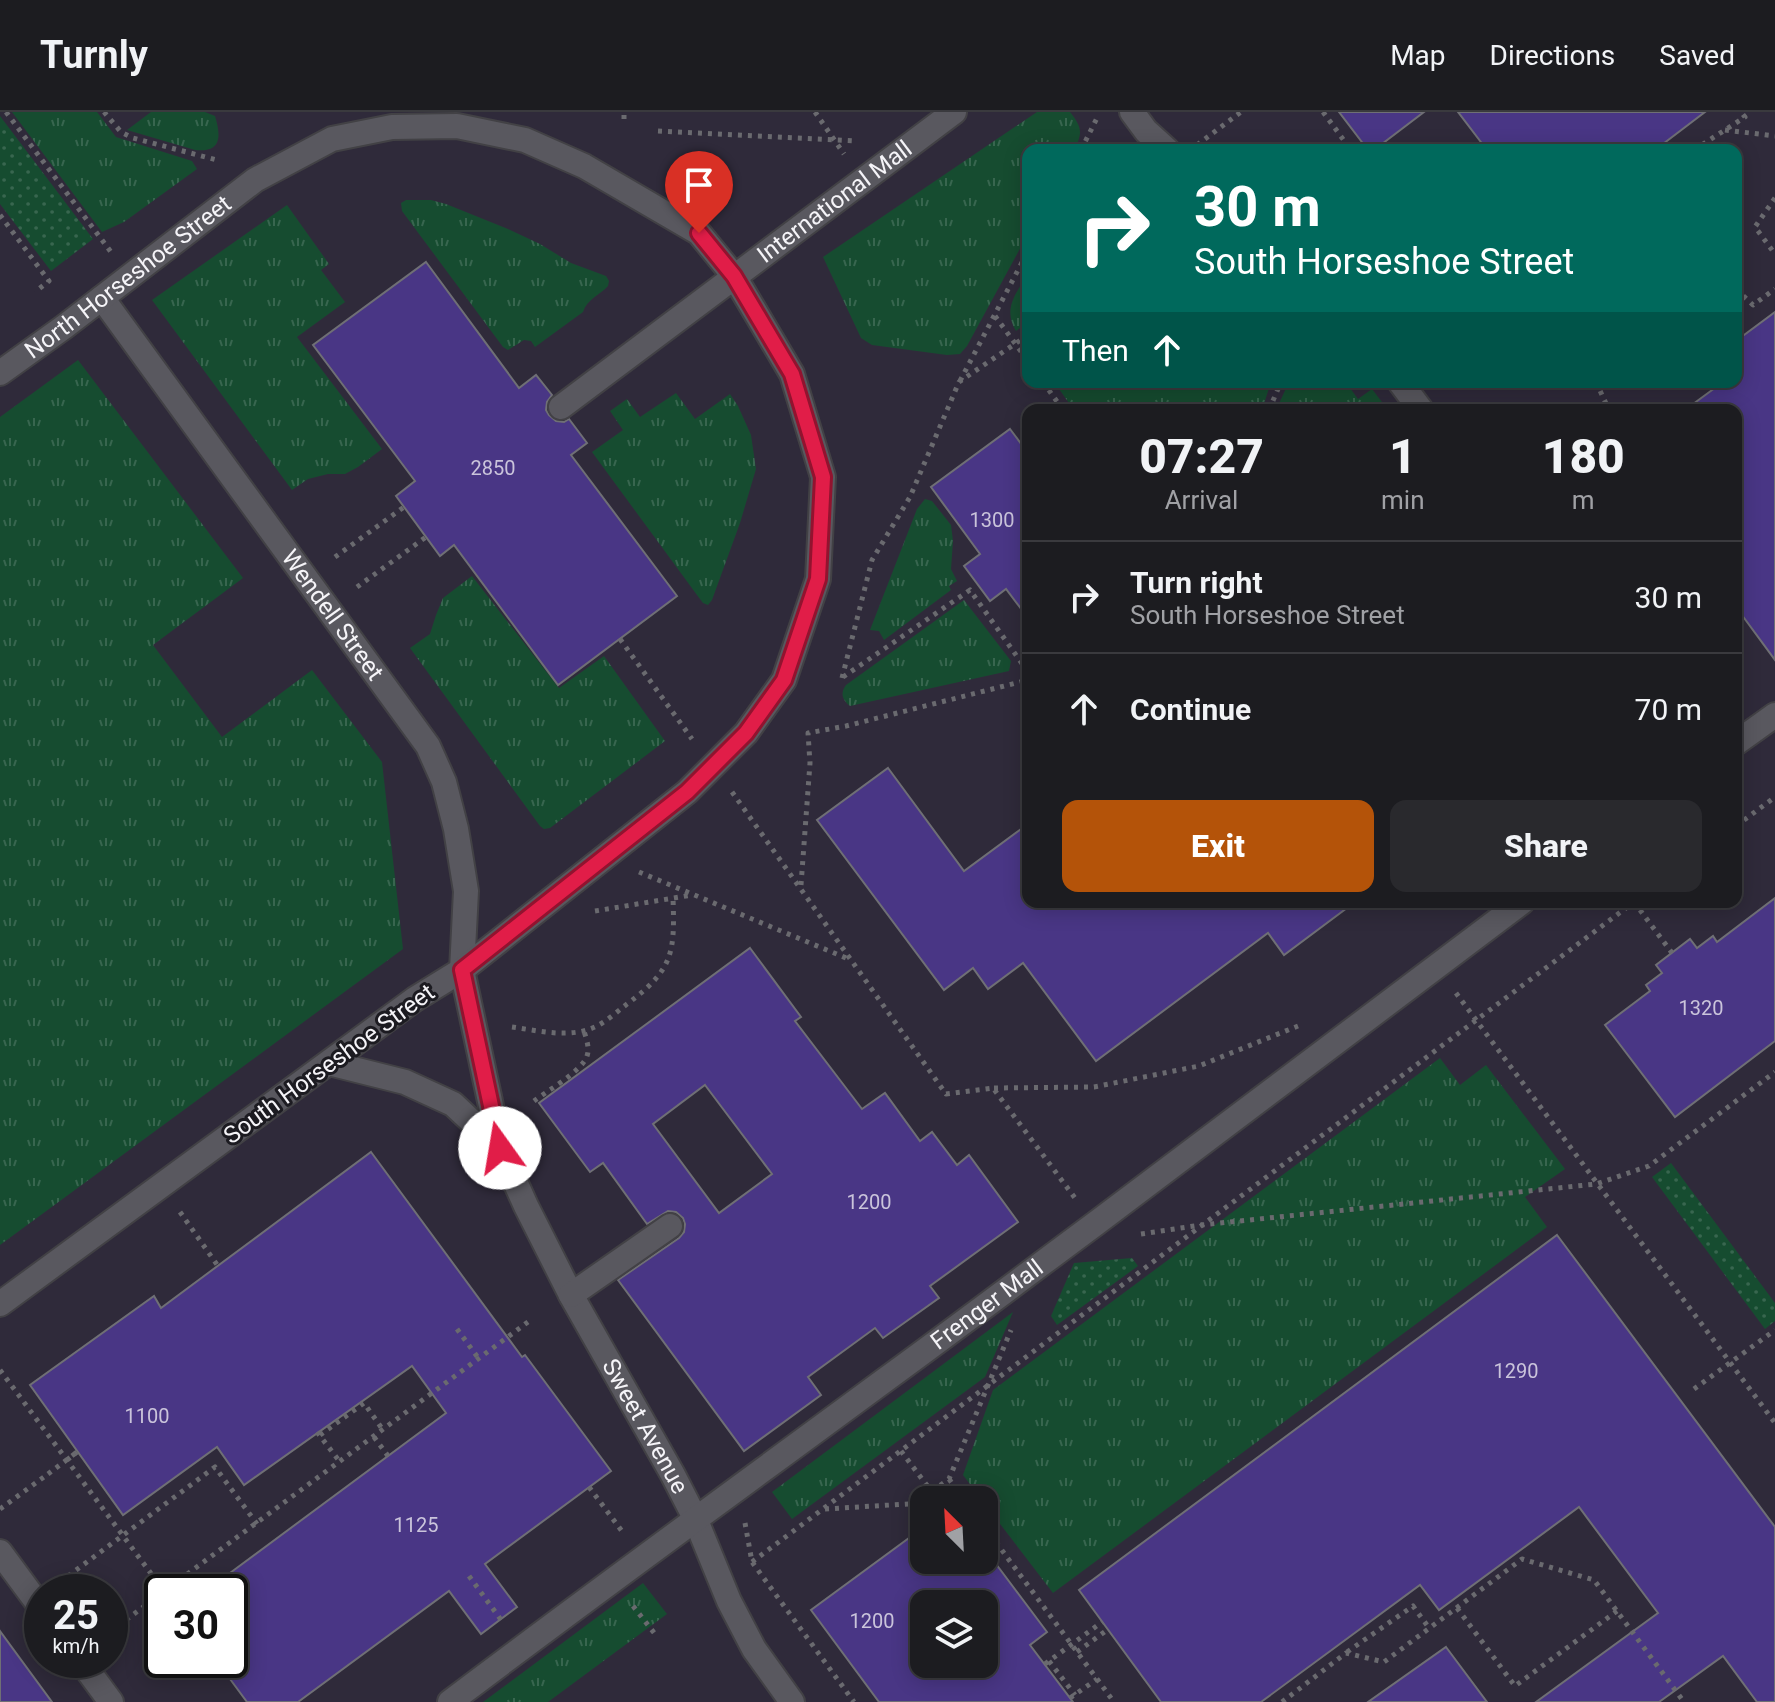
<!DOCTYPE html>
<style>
:root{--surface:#1c1c20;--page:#29292d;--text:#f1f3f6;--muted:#a0a1a5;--line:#3a3a3e;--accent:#b45309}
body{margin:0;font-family:Roboto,sans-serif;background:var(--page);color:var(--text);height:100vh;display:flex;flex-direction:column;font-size:30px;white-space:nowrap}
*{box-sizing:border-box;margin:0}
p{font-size:26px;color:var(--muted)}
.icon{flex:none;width:44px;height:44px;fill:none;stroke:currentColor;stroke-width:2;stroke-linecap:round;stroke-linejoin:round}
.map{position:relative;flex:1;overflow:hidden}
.drawer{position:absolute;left:1022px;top:292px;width:720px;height:504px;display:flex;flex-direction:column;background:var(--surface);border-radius:16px;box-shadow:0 4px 20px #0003,0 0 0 2px var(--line)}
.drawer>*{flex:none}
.hud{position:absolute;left:1022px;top:32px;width:720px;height:244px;border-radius:16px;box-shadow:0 4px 20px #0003,0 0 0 2px var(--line);background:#00695c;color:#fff;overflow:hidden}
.needle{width:52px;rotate:336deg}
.controls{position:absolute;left:910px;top:1374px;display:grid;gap:16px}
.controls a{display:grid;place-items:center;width:88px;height:88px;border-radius:16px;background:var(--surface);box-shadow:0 4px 20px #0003,0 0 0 2px var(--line);font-size:40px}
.speed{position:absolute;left:24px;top:1462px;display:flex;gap:16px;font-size:40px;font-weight:700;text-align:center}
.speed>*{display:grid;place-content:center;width:104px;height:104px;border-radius:50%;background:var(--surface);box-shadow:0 4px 20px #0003,0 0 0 2px var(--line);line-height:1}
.speed small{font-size:20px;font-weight:400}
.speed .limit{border:4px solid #111;border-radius:12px;background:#fff;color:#111}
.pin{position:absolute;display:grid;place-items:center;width:68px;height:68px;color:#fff;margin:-82px -34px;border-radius:50% 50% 50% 0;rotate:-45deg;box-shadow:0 0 8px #0007}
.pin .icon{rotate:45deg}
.me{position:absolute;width:88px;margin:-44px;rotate:347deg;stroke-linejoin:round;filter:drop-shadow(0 0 6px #0008)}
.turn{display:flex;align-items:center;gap:28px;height:168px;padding:0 40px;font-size:36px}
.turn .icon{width:104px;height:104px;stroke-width:2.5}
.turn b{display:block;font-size:56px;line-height:68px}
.then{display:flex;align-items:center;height:76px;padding:0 40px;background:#0003;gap:16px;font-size:30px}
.eta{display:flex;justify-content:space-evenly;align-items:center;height:136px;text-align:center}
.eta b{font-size:48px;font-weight:800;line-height:56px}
.primary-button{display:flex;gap:16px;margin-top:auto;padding:16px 40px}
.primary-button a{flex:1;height:92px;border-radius:16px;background:var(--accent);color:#fff;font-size:32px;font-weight:800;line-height:92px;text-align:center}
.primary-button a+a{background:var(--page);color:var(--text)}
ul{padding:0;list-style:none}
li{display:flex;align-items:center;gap:24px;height:112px;padding:0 40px;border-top:2px solid var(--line)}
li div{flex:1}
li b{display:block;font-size:30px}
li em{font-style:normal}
header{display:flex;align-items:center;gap:48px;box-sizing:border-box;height:112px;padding:0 40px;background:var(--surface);border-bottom:2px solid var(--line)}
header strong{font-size:38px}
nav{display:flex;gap:44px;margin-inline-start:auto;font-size:28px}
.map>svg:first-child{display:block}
.education{fill:#2f2a3a;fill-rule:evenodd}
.grass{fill:url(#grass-tufts)}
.garden{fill:url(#garden-dots)}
.building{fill:#493685;stroke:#6f6f75;stroke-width:2;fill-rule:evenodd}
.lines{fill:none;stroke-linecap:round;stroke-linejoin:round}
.minor-casing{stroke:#424145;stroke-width:28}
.path{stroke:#6a6a6f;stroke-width:5;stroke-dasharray:4 6;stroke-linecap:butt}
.minor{stroke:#59585f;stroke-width:24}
.path-bridge{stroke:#6a6a6f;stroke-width:5;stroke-dasharray:4 6;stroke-linecap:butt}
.route-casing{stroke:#92132f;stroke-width:20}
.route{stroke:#e11d48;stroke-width:14}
.labels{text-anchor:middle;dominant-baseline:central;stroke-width:6;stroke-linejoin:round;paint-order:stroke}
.number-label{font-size:20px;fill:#cac4db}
.street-label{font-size:24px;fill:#f5f4f8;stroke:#1c1b21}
</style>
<header>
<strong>Turnly</strong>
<nav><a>Map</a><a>Directions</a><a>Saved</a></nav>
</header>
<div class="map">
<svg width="1775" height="1590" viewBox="0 0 1775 1590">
<defs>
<pattern id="grass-tufts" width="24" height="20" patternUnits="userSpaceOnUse" patternTransform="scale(2)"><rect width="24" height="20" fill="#164c30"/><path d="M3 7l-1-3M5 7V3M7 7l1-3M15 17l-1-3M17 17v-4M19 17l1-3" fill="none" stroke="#38664f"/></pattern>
<pattern id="garden-dots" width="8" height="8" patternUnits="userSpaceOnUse" patternTransform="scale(2)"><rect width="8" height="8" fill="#164c30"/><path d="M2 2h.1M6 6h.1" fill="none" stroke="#38664f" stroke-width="1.8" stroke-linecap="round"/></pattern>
</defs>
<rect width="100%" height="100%" fill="#25252b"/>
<path class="education" d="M0,0H1775V1590H0ZM1028,38H1736V270H1028ZM1028,298H1736V790H1028ZM924,1388H984V1448H924ZM42,1480H110V1548H42ZM162,1480H230V1548H162ZM924,1492H984V1552H924Z"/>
<g class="grass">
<path d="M12,0H97L116,25L192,49L197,57L124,110L102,120Z"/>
<path d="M151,0H205L215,4C221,24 222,41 195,38L127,18Z"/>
<path d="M1037,0H1070C1082,15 1083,21 1074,38H1028V122L967,234L960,242L947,243L872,233L861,226L823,145Z"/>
<path d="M406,88H431L446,92L508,117L540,132L571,151L606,164L609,169L608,174C600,183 587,187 583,200L535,235L531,229L524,228L508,238L503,235L402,99L401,91Z"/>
<path d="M287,93L329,152L321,158L345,190L297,225L382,337L358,355L345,362H328L308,367L292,378L152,188Z"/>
<path d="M1028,161V210L1016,219C1002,196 1017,181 1028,161Z"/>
<path d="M78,248L243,466L153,533L222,625L312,558L382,650L403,837L0,1133V305Z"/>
<path d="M1054,270H1271L1262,298H1103L1097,295L1092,298H1074Z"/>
<path d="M1289,270H1358L1350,276L1358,287L1372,277L1388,298H1276Z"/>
<path d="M676,281L695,307L730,282L738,294L751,323L756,357L740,411L712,488L708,493L703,491L697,483L592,340L623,318L610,299L627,287L640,305Z"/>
<path d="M925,387L932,389L951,413L953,429L951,457L957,469L949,474L951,478L884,528L879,519L870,518L917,397Z"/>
<path d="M472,464L559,576L604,544L665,629L550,716L544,717L540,714L410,536L430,522L436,503L443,486Z"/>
<path d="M964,488L1011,549L1009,559L850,594C842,588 840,581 846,573Z"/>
<path d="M1440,946L1460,973L1486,953L1565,1057L1525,1085L1547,1115L1053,1481L984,1391V1388H982L963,1363L993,1278Z"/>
<path d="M1013,1200L985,1265L792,1407L772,1380Z"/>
<path d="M643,1471L667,1502L548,1590H483Z"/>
</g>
<g class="garden">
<path d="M0,4L93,127L51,159L0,92Z"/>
<path d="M1671,1051L1775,1191V1209L1765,1217L1652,1065Z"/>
<path d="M1132,1146L1138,1154L1057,1213L1051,1204L1074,1151Z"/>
</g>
<g class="building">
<path d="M1339,0H1424L1374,38H1368Z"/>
<path d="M1458,0H1705L1655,38H1487Z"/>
<path d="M426,150L519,276L536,263L552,283L547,290L546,298L549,303L556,309L564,310L569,307L587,331L571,343L677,484L558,573L454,433L440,444L396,384L415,369L313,233Z"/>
<path d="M1775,200V548L1736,495V298H1685L1723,270H1736V229Z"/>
<path d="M1010,317L1028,341V506L1006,477L990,489L964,454L980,442L931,375Z"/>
<path d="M888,656L964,759L1028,712V790H1355L1284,843L1268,821L1096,949L1023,851L988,877L973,856L944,878L817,708Z"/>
<path d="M1775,786V929L1675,1005L1605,913L1650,879L1646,873L1662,861L1656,853L1690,827L1697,836L1713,824L1717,830Z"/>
<path d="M750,836L801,905L795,909L862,997L885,981L920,1029L932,1020L957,1053L969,1043L1018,1110L930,1174L939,1186L883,1226L875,1216L808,1265L821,1283L744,1339L618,1168L679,1126L684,1120L685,1112L683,1106L676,1100L668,1099L647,1112L603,1051L590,1060L539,991ZM705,973L772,1062L719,1101L653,1012Z"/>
<path d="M371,1040L522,1245L525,1243L611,1359L485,1452L517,1495L481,1522L449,1479L298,1590H247L230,1567V1461L446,1301L412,1254L244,1373L217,1335L123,1403L30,1273L154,1184L161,1196Z"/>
<path d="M1557,1123L1775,1415V1590H1757L1723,1544L1659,1590H1536L1658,1501L1579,1395L1439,1498L1420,1473L1261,1590H1161L1079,1478Z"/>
<path d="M924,1415V1448H984V1436L1047,1520L1030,1533L1073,1590H879L811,1498ZM924,1492H984V1552H924Z"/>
<path d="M0,1519L52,1590H0Z"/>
<path d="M1446,1535L1487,1590H1368Z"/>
</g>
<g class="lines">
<defs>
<g id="minor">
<path d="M1132,0L1146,19L1167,38"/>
<path id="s1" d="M102,186L428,634L444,670L456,717L466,779L462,858L500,1036L526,1094L571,1183L673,1363L695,1406L729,1489L754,1537L792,1590"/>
<path id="s2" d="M0,261L64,215L255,68L332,27L392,15L457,14L525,28L584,54L699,121L734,164L792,262L823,365L818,467L784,568L746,621L687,680L462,858L415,887L0,1192"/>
<path d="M1400,270L1421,298"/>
<path id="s3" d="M561,295L954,0"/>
<path d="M1736,631L1775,603"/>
<path d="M329,951L405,970L453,992L500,1036"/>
<path d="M571,1183L670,1114"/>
<path d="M0,1440L42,1497"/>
<path d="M80,1548L111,1590"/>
<path id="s4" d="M450,1590C594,1481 740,1375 885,1268C955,1217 1025,1164 1095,1112L1522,790"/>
</g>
</defs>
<use href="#minor" class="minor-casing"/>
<g class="path">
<path d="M6,0L111,140"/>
<path d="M104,0L121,20L133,26L217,48"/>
<path d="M815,0L844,42"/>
<path d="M1323,0L1351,38"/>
<path d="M624,7V0"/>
<path d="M1725,18L1775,24"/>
<path d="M658,19L857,29"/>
<path d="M1197,33L1241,0"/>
<path d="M1081,38L1098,4"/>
<path d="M1694,38L1745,5L1741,0"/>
<path d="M1775,86L1755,115L1775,142"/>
<path d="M0,103L49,169L35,180"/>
<path d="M1736,177L1753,193L1775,177"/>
<path d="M995,204L1028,249"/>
<path d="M960,269L1028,139"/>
<path d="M1043,270L1063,298"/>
<path d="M1596,270L1609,298"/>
<path d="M1269,298L1281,270"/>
<path d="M335,445L404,395"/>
<path d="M357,475L426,425"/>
<path d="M620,527L692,627"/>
<path d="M843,565L970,478L1028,560"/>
<path d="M842,566L872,448L910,385L959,270L1028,223"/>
<path d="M732,680L946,982L993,976L1075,1086"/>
<path d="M1736,714L1775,685"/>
<path d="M639,760L851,848"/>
<path d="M801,773L810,651L808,621L846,614L1028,568"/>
<path d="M1634,790L1672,841"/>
<path d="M595,799L692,783"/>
<path d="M1456,881L1775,1311"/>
<path d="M512,915C540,919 571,927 597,914C608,908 618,899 627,892C673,858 675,841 673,786"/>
<path d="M994,976L1094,975L1199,954L1298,914"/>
<path d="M534,989C547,979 582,959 587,944C590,936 586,926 584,919"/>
<path d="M180,1100L218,1154"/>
<path d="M1141,1122L1201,1113L1596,1072L1649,1054L1775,960"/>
<path d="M457,1217L479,1247"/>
<path d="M0,1258L164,1479"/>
<path d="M1694,1277L1775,1218"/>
<path d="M317,1320L340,1350"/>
<path d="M320,1323L364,1291L383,1318"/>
<path d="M374,1325L388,1344"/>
<path d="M901,1339L938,1388"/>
<path d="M67,1348L77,1340"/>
<path d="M949,1367L964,1388"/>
<path d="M589,1375L624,1422"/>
<path d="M932,1379L949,1367L1011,1218"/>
<path d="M0,1397L48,1362"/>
<path d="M825,1397L924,1391"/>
<path d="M745,1411L752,1450L854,1590"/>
<path d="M984,1414L1114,1590"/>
<path d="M752,1450L1634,790"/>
<path d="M469,1464L504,1512"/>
<path d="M60,1470L215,1355L257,1412"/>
<path d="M163,1480L532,1207"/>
<path d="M633,1494L655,1522"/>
<path d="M1457,1496L1515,1574L1617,1499"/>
<path d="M110,1520L162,1481"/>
<path d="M1077,1540L1107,1518"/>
<path d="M1347,1540L1413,1494L1429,1516"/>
<path d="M1049,1549L1075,1583"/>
<path d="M1070,1586L1097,1567"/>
<path d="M1282,1590L1346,1541L1384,1550L1522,1447L1594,1468L1684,1590"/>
</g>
<use href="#minor" class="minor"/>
<g class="path-bridge">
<path d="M48,1362L77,1340"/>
<path d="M1045,1552L1102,1510"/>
</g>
</g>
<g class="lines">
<defs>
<path id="route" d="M500,1036L462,858L687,680L746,621L784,568L818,467L823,365L792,262L734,164L699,121"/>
</defs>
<use href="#route" class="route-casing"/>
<use href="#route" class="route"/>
</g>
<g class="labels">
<g class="number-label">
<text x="493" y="356">2850</text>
<text x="992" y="408">1300</text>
<text x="1701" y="896">1320</text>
<text x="869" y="1090">1200</text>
<text x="1516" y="1259">1290</text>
<text x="147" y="1304">1100</text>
<text x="416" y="1413">1125</text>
<text x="872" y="1509">1200</text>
</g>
<g class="street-label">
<text stroke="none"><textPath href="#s3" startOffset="342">International Mall</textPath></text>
<text stroke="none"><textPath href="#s2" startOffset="160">North Horseshoe Street</textPath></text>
<text stroke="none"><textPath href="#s1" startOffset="392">Wendell Street</textPath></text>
<text transform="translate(329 952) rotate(-36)">South Horseshoe Street</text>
<text stroke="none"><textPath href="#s4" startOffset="668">Frenger Mall</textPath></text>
<text stroke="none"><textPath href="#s1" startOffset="1280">Sweet Avenue</textPath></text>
</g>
</g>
</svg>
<div class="controls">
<a><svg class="needle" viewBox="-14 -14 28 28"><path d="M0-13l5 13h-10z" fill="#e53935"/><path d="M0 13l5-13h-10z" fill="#a0a1a5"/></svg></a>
<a><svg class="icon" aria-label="layers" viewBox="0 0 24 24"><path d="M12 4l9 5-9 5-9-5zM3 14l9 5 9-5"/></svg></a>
</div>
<div class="speed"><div>25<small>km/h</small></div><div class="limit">30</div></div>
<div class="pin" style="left:699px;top:121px;background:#d93025"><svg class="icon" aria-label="arrive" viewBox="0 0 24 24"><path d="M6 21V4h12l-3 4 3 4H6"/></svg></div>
<svg class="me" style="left:500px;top:1036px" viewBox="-20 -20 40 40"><circle r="19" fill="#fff"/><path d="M0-13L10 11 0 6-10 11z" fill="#e11d48"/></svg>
<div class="hud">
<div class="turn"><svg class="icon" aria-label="right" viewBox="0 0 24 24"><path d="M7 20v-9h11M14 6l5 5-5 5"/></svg><div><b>30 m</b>South Horseshoe Street</div></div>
<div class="then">Then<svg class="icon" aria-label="ahead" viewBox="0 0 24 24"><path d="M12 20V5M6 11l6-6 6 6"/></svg></div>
</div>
<section class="drawer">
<div class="eta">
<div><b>07:27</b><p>Arrival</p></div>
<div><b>1</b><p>min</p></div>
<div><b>180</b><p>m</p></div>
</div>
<ul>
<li><svg class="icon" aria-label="right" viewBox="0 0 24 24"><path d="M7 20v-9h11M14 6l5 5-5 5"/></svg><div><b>Turn right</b><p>South Horseshoe Street</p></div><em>30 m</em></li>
<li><svg class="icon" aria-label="ahead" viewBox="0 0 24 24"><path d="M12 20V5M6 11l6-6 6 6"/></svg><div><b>Continue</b></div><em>70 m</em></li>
</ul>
<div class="primary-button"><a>Exit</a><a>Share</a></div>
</section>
</div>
